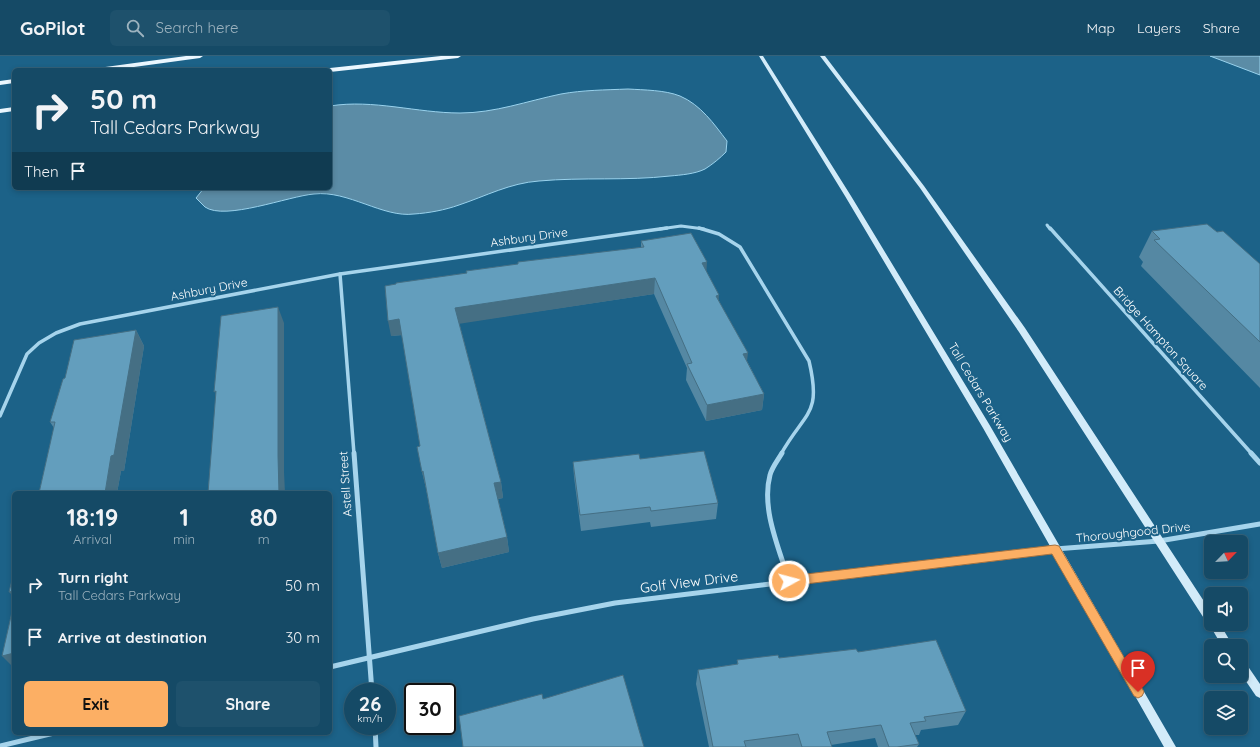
<!DOCTYPE html>
<style>
:root{--surface:#154a66;--page:#1e516c;--text:#f1f3f6;--muted:#9db3bf;--line:#34627a;--accent:#fcaf64}
body{margin:0;font-family:Quicksand,sans-serif;background:var(--page);color:var(--text);height:100vh;display:flex;flex-direction:column;font-size:15px;white-space:nowrap}
*{box-sizing:border-box;margin:0}
p{font-size:13px;color:var(--muted)}
.icon{flex:none;width:22px;height:22px;fill:none;stroke:currentColor;stroke-width:2;stroke-linecap:round;stroke-linejoin:round}
.map{position:relative;flex:1;overflow:hidden}
.panel{position:absolute;left:12px;top:435px;width:320px;height:244px;display:flex;flex-direction:column;background:var(--surface);border-radius:6px;box-shadow:0 2px 6px #0003,0 0 0 1px var(--line)}
.panel>*{flex:none}
.top-card{position:absolute;left:12px;top:12px;width:320px;height:122px;border-radius:6px;box-shadow:0 2px 6px #0003,0 0 0 1px var(--line);background:#154a66;color:var(--text);overflow:hidden}
.needle{width:26px;rotate:65deg}
.controls{position:absolute;left:1204px;top:479px;display:grid;gap:8px}
.controls a{display:grid;place-items:center;width:44px;height:44px;border-radius:6px;background:var(--surface);box-shadow:0 2px 6px #0003,0 0 0 1px var(--line);font-size:20px}
.speed{position:absolute;left:344px;top:627px;display:flex;gap:8px;font-size:20px;font-weight:700;text-align:center}
.speed>*{display:grid;place-content:center;width:52px;height:52px;border-radius:50%;background:var(--surface);box-shadow:0 2px 6px #0003,0 0 0 1px var(--line);line-height:1}
.speed small{font-size:10px;font-weight:400}
.speed .limit{border:2px solid #111;border-radius:6px;background:#fff;color:#111}
.pin{position:absolute;display:grid;place-items:center;width:34px;height:34px;color:#fff;margin:-41px -17px;border-radius:50% 50% 50% 0;rotate:-45deg;box-shadow:0 0 4px #0007}
.pin .icon{rotate:45deg}
.me{position:absolute;width:44px;margin:-22px;rotate:83deg;stroke-linejoin:round;filter:drop-shadow(0 0 3px #0008)}
.turn{display:flex;align-items:center;gap:14px;height:84px;padding:0 12px;font-size:18px}
.turn .icon{width:52px;height:52px;stroke-width:2.5}
.turn b{display:block;font-size:28px;line-height:34px}
.then{display:flex;align-items:center;height:38px;padding:0 12px;background:#0003;gap:8px;font-size:15px}
.eta{display:flex;justify-content:space-evenly;align-items:center;height:68px;text-align:center}
.eta b{font-size:24px;font-weight:700;line-height:28px}
.action{display:flex;gap:8px;margin-top:auto;padding:8px 12px}
.action a{flex:1;height:46px;border-radius:6px;background:var(--accent);color:#111;font-size:16px;font-weight:700;line-height:46px;text-align:center}
.action a+a{background:var(--page);color:var(--text)}
ul{padding:0;list-style:none}
li{display:flex;align-items:center;gap:12px;height:52px;padding:0 12px}
li div{flex:1}
li b{display:block;font-size:15px}
li em{font-style:normal}
header{display:flex;align-items:center;gap:24px;box-sizing:border-box;height:56px;padding:0 20px;background:var(--surface);border-bottom:1px solid var(--line)}
header strong{font-size:19px}
nav{display:flex;gap:22px;margin-inline-start:auto;font-size:14px}
.search{width:280px;height:36px;background:var(--page);display:flex;align-items:center;gap:10px;box-sizing:border-box;padding:0 14px;border-radius:6px;color:var(--muted);font-size:15px}
.map>svg:first-child{display:block}
.water{fill:#5b8ca6;stroke:#99d2ed}
.lines{fill:none;stroke-linecap:round;stroke-linejoin:round}
.minor-far2{stroke:#a6d4ec;stroke-width:3}
.minor-far1{stroke:#a6d4ec;stroke-width:3.5}
.minor{stroke:#a6d4ec;stroke-width:5}
.secondary{fill:#d2ebf9;fill-rule:evenodd}
.primary{fill:#ebf7ff;fill-rule:evenodd}
.wall{fill:#5588a3}
.shaded-wall{fill:#456f84}
.building{fill:#639ebd;stroke:#456f84}
.route{fill:#fcaf64;stroke:#a47241}
.labels{text-anchor:middle;dominant-baseline:central;stroke-width:4;stroke-linejoin:round;paint-order:stroke}
.street-label{font-size:12px;fill:#fff;stroke:#1c6288}
.near-street-label{font-size:14px;fill:#fff;stroke:#1c6288}
</style>
<header>
<strong>GoPilot</strong>
<div class="search"><svg class="icon" aria-label="search" viewBox="0 0 24 24"><circle cx="10" cy="10" r="6"/><path d="M15 15l6 6"/></svg>Search here</div>
<nav><a>Map</a><a>Layers</a><a>Share</a></nav>
</header>
<div class="map">
<svg width="1260" height="691" viewBox="0 0 1260 691">
<rect width="100%" height="100%" fill="#1c6288"/>
<g class="water">
<path d="M1210,0H1260V19Z"/>
<path d="M628,33C644,34 665,34 680,40C701,49 714,68 727,85L726,96C720,102 713,108 705,113C695,118 681,119 670,120C626,125 583,121 539,125C510,127 486,140 459,149C445,154 429,157 414,158C383,162 348,134 314,138C289,140 225,165 205,151C202,148 199,145 196,142L204,132H330V50C373,43 417,57 460,57C495,57 527,45 561,38C583,34 605,34 628,33Z"/>
</g>
<g class="lines">
<g class="minor-far2">
<path d="M1047,169L1050,173"/>
<path d="M660,173L681,170L704,173"/>
</g>
<g class="minor-far1">
<path d="M699,172L719,178L740,191L809,305C822,360 805,355 781,398"/>
<path d="M1050,172L1252,398"/>
<path d="M340,218L354,398"/>
<path d="M0,360L27,298L39,287L56,277L80,268L340,218L667,172"/>
</g>
<g class="minor">
<path d="M354,397L372,636"/>
<path d="M782,397C778,404 772,411 770,419C761,453 779,492 789,525"/>
<path d="M1251,397L1260,407"/>
<path d="M330,611L533,563L615,547L1055,493L1159,485L1260,468"/>
<path d="M375,670L376,691"/>
<path d="M0,690L54,677"/>
</g>
<g class="secondary">
<path d="M759,0H763L851,140L989,368L1176,691H1164L983,372L845,140Z"/>
<path d="M820,0H825L924,130L1025,272L1211,556V568H1220L1233,590H1222L1209,568L1207,567L1019,276L920,132Z"/>
<path d="M1241,604L1245,606L1260,628V642L1256,640L1241,618Z"/>
</g>
<g class="primary">
<path d="M186,0H203L200,2L112,14H95L98,12Z"/>
<path d="M441,0H461L458,2L330,16V14H327L330,12Z"/>
<path d="M14,23V27L0,29V25Z"/>
<path d="M14,51V55L0,57V53Z"/>
</g>
</g>
<g class="wall">
<path d="M1152,175L1217,176L1260,208V332L1141,210L1143,206L1139,201Z"/>
<path d="M641,185L706,216L719,245L747,305L764,338L762,354L706,365L686,324L687,312L654,238L459,267L501,426L503,442L498,443L507,481L509,496L442,512L438,497L426,432L422,416L420,390L402,279L391,280L641,192Z"/>
<path d="M136,274L144,290L124,415H121L117,437H39L54,372L50,366Z"/>
<path d="M640,403L718,447L716,463L651,471L650,466L581,475L574,421L573,406Z"/>
<path d="M858,596L966,655L958,669L921,674L919,679H915L919,688L917,691H878L875,682L831,689L832,691H709L696,628L698,614L737,608V604L779,602Z"/>
</g>
<g class="shaded-wall">
<path d="M707,206L706,222L702,207Z"/>
<path d="M655,222L654,238L458,268L455,252Z"/>
<path d="M719,239L718,255L716,240Z"/>
<path d="M278,251L284,267V416L285,437H279L278,400Z"/>
<path d="M399,263L403,279L391,280L388,265Z"/>
<path d="M136,274L144,290L124,415H121L117,437H105L111,400Z"/>
<path d="M748,297L746,313L743,298Z"/>
<path d="M764,338L762,354L706,365L707,349Z"/>
<path d="M423,415L427,431L426,432L422,416Z"/>
<path d="M501,426L503,442L497,443L494,427Z"/>
<path d="M507,481L509,496L442,512L438,497Z"/>
<path d="M14,535V541L9,536Z"/>
<path d="M14,597V612L2,600Z"/>
</g>
<g class="building">
<path d="M1207,168L1217,176L1223,175L1260,208V286L1154,184L1160,183L1152,175Z"/>
<path d="M691,177L707,206L702,207L719,239L716,240L748,297L743,298L764,338L707,349L687,308L692,307L655,222L455,252L501,426L494,427L507,481L438,497L423,415L422,416L417,391L420,390L399,263L388,265L385,230L396,228V227L467,217L466,215L518,208V206L644,191L641,185Z"/>
<path d="M278,251V400L279,437H208L216,335L214,336L221,260Z"/>
<path d="M136,274L114,399L111,400L105,437H39L55,366H50L63,323L65,322L74,284Z"/>
<path d="M704,395L718,447L651,455L650,451L580,459L573,406L639,398L640,403Z"/>
<path d="M14,516V535L9,536Z"/>
<path d="M14,547V597L2,600Z"/>
<path d="M936,584L966,655L924,661L926,665L910,667L919,688L897,691H889L881,669L827,676L832,691H802L798,678L744,685L746,691H713L698,614L738,608L737,604L778,599L779,602L856,593L858,596Z"/>
<path d="M623,619L644,691H463L459,660L542,638L543,643Z"/>
</g>
<path class="route" d="M1055,489L1059,490L1142,632L1144,636L1142,640L1138,642L1134,640L1052,498L789,530L785,528L784,525L785,522L789,520Z"/>
<g class="labels">
<g class="street-label">
<text transform="translate(529 181) rotate(-8)">Ashbury Drive</text>
<text transform="translate(209 233) rotate(-11)">Ashbury Drive</text>
<text transform="translate(1161 282) rotate(48)">Bridge Hampton Square</text>
<text transform="translate(981 336) rotate(59)">Tall Cedars Parkway</text>
<text transform="translate(345 428) rotate(-94)">Astell Street</text>
<text transform="translate(1133 476) rotate(-6)">Thoroughgood Drive</text>
</g>
<g class="near-street-label">
<text transform="translate(689 526) rotate(-7)">Golf View Drive</text>
</g>
</g>
</svg>
<div class="controls">
<a><svg class="needle" viewBox="-14 -14 28 28"><path d="M0-13l5 13h-10z" fill="#e53935"/><path d="M0 13l5-13h-10z" fill="#9db3bf"/></svg></a>
<a><svg class="icon" aria-label="sound" viewBox="0 0 24 24"><path d="M4 9h4l5-4v14l-5-4H4zM17 9q2 3 0 6"/></svg></a>
<a><svg class="icon" aria-label="search" viewBox="0 0 24 24"><circle cx="10" cy="10" r="6"/><path d="M15 15l6 6"/></svg></a>
<a><svg class="icon" aria-label="layers" viewBox="0 0 24 24"><path d="M12 4l9 5-9 5-9-5zM3 14l9 5 9-5"/></svg></a>
</div>
<div class="speed"><div>26<small>km/h</small></div><div class="limit">30</div></div>
<div class="pin" style="left:1138px;top:636px;background:#d93025"><svg class="icon" aria-label="arrive" viewBox="0 0 24 24"><path d="M6 21V4h12l-3 4 3 4H6"/></svg></div>
<svg class="me" style="left:789px;top:525px" viewBox="-20 -20 40 40"><circle r="17" fill="#fcaf64" stroke="#fff" stroke-width="3"/><path d="M0-11L8 9 0 5-8 9z" fill="#fff"/></svg>
<div class="top-card">
<div class="turn"><svg class="icon" aria-label="right" viewBox="0 0 24 24"><path d="M7 20v-9h11M14 6l5 5-5 5"/></svg><div><b>50 m</b>Tall Cedars Parkway</div></div>
<div class="then">Then<svg class="icon" aria-label="arrive" viewBox="0 0 24 24"><path d="M6 21V4h12l-3 4 3 4H6"/></svg></div>
</div>
<section class="panel">
<div class="eta">
<div><b>18:19</b><p>Arrival</p></div>
<div><b>1</b><p>min</p></div>
<div><b>80</b><p>m</p></div>
</div>
<ul>
<li><svg class="icon" aria-label="right" viewBox="0 0 24 24"><path d="M7 20v-9h11M14 6l5 5-5 5"/></svg><div><b>Turn right</b><p>Tall Cedars Parkway</p></div><em>50 m</em></li>
<li><svg class="icon" aria-label="arrive" viewBox="0 0 24 24"><path d="M6 21V4h12l-3 4 3 4H6"/></svg><div><b>Arrive at destination</b></div><em>30 m</em></li>
</ul>
<div class="action"><a>Exit</a><a>Share</a></div>
</section>
</div>
